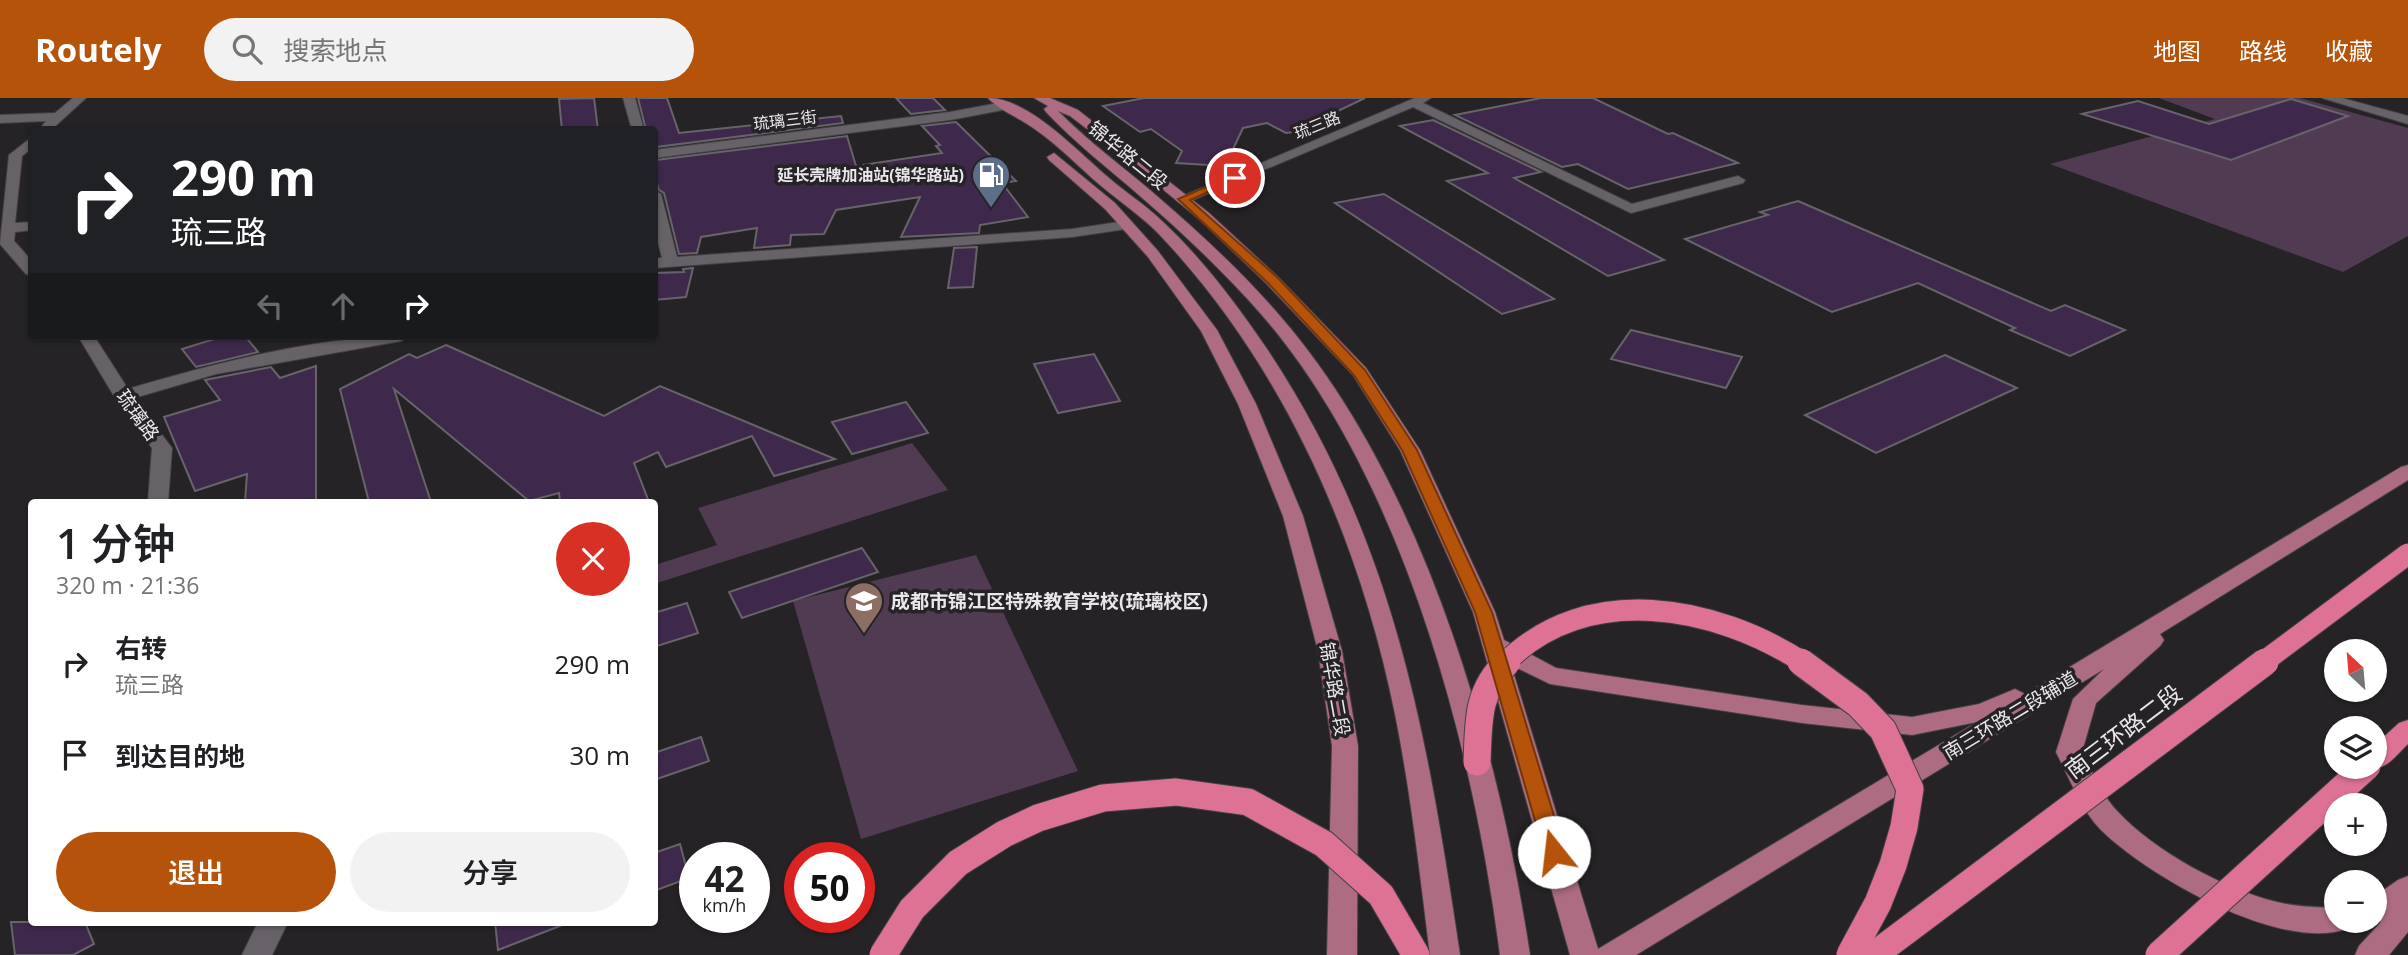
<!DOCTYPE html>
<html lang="zh">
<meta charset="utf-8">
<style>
:root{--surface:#fff;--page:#f2f2f2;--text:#202124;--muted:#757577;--accent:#b45309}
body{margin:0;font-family:"Open Sans","Noto Sans SC",sans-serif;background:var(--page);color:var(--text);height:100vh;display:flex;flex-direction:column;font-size:26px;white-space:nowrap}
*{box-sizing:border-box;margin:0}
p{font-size:23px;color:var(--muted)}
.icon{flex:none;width:38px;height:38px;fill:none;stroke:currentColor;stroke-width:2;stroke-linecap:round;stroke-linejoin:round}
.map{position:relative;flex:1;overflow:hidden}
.side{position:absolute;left:28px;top:401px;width:630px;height:427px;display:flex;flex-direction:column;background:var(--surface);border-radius:7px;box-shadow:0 2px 5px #0004}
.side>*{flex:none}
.hud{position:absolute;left:28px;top:28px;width:630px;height:214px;border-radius:7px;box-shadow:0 2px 5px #0004;background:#202124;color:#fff;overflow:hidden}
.needle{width:46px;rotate:334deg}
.buttons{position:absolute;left:2324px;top:541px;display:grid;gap:14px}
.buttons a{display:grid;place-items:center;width:63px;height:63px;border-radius:50%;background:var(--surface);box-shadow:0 2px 5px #0004;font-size:35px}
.speed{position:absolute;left:679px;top:744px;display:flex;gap:14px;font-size:35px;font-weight:700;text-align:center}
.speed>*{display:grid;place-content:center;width:91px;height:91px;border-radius:50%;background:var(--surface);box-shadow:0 2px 5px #0004;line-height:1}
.speed small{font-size:18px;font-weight:400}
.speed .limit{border:10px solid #d22;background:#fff;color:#111}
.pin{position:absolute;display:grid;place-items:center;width:60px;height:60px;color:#fff;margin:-30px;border:4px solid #fff;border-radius:50%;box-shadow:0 2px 7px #0007}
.me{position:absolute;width:77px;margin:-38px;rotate:344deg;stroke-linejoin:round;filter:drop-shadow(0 0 5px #0008)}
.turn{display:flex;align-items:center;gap:24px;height:147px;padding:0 28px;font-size:32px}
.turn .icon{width:91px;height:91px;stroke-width:2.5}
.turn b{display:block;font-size:49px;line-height:60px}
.lanes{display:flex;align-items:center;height:66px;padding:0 28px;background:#0003;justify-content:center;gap:35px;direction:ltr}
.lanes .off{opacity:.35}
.round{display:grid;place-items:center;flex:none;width:74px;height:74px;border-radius:37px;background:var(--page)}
.head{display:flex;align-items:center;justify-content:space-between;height:119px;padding:0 28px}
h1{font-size:42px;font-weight:600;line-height:52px}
.primary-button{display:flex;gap:14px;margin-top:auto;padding:14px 28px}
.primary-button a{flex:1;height:80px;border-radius:42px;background:var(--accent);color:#fff;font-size:28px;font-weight:600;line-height:80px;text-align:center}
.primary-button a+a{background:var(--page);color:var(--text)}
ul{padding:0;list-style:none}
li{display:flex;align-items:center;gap:21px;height:91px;padding:0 28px}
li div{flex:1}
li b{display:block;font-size:26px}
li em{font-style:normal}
header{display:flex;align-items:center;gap:42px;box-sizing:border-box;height:98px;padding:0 35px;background:var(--accent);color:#fff}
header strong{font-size:33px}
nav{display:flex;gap:38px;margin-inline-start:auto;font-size:24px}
.search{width:490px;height:63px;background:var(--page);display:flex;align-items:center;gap:18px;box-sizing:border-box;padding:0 24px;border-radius:38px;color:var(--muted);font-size:26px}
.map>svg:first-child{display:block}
.green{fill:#513b52}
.building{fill:#3e294c;stroke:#676469;stroke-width:2}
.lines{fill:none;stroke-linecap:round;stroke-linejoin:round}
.minor-casing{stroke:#444144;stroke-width:2}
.major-casing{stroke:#444144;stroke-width:2}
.highway-casing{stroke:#444144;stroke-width:2}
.minor{fill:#666267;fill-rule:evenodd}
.major{fill:#ad6c82;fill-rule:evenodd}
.highway{fill:#dd7294;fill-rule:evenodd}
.highway-bridge-far1-casing{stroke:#444144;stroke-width:23;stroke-linecap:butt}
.highway-bridge-casing{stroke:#444144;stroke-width:29;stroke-linecap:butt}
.highway-bridge-far1{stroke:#dd7294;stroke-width:21}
.highway-bridge{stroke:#dd7294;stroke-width:27}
.route{fill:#b45309;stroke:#753606;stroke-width:2}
.labels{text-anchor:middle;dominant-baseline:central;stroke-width:7;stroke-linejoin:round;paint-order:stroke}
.far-street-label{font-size:16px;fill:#eae7ea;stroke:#262327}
.far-poi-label{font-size:16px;font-weight:bold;fill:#eae7ea;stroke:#262327;text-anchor:end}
.street-label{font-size:19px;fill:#eae7ea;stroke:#262327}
.poi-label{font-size:19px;font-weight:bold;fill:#eae7ea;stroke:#262327;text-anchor:start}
.near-street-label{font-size:23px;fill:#eae7ea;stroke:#262327}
</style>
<header>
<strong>Routely</strong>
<div class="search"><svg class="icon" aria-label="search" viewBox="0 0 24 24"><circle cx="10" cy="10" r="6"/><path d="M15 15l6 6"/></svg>搜索地点</div>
<nav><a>地图</a><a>路线</a><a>收藏</a></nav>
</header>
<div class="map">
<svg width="2408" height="857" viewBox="0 0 2408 857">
<rect width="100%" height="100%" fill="#262327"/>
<g class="green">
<path d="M2159,0H2300L2408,30V138L2343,174L2050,66L2215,21Z"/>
<path d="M912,345L948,392L657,485L655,467L717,447L698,410Z"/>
<path d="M976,457L1078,673L861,741L793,503Z"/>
</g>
<g class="building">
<path d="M594,0L598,32H562L559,1Z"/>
<path d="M638,0H667L679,35L841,18L843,25L656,49V32H646Z"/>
<path d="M896,0H933L945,12L911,16Z"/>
<path d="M1144,0H1365L1294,34L1286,35L1267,25L1243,30L1225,68L1176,65L1182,53L1151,31L1140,34L1103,8Z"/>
<path d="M1541,0H1593L1668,36L1673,35L1738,65L1628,91L1578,66L1562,69L1455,17Z"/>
<path d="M2291,1L2348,18L2231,62L2082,16L2138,3L2209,26Z"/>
<path d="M1433,22L1541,74L1514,80L1664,162L1608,178L1447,83L1488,75L1400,28Z"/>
<path d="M956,24L1016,83L1002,85L1028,119L980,127L979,135L901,139L920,99L836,112L824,136L791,137L790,147L754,150L757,130L701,139L697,155L679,156L664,95L659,92L655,79L656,62L847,38L856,68L942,55L936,48L940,47L922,28Z"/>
<path d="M1384,96L1554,201L1502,216L1335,105Z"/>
<path d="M1798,103L2051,213L2065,207L2125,232L2070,258L2010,232L2015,230L1918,185L1832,214L1685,141L1768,117L1760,114Z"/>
<path d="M977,149L973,189L948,190L954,150Z"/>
<path d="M693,170L686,199L654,202V175L684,174L683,171Z"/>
<path d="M1631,232L1742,259L1726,290L1611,261Z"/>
<path d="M224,238H245L258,254L196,269L182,251Z"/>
<path d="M446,247L604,318L660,288L835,361L774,378L752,338L666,369L658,354L634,365L649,404H560L559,395L529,403L394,291L431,404H369L340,291L409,256L417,260Z"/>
<path d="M1094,256L1120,303L1058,315L1034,266Z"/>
<path d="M1945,257L2017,290L1876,355L1805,317Z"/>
<path d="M316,268V404H245L247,376L195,393L164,319L220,302L205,282L271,269L280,280Z"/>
<path d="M906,304L928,335L852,356L832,324Z"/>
<path d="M862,450L878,474L742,520L729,494Z"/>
<path d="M687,505L698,535L654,549V515Z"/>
<path d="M701,639L709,663L654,682V655Z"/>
<path d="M680,746L689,780L654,793V755Z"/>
<path d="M11,824H85L94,846L73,857H15Z"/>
<path d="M495,824H565V826L498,852Z"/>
</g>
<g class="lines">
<defs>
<g id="minor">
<path d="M73,0H86L52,31H44L42,28L46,23L0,25V17L55,15Z"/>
<path d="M623,0H635L644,32H632Z"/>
<path d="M1415,0H1431L1423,5L1632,106L1738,78L1745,82L1743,85L1631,115L1413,9L1188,104H1178L1176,101Z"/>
<path d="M2322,0H2342L2408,18V26Z"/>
<path d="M1004,4L1008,5V11L950,22L654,60V52L950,14Z"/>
<path d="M32,39V50L22,58L15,125L32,124V132L15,134L14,143L32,163V178L26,176L0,146L9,57Z"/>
<path d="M654,92L661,96L677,159L1072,131L1126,123L1133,127L1126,131L1072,139L654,170V160H662L654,129Z"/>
<path d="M78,238H94L128,291C215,265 319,238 409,238L401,243L216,276L134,300L172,350L168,404H148L152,350L114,298Z"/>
<path d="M258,824H288L272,857H242Z"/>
</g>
<g id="major">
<path d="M988,0C1029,0 1078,54 1109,80C1126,95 1146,107 1162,123C1203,161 1238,208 1269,254C1395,445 1427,636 1460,857H1430C1420,777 1411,696 1395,616C1359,439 1283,266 1157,134C1140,117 1119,103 1100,87C1079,69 1059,48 1036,32C1021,20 1001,14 988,0Z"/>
<path d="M1034,0H1050L1078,12L1209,115L1278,179L1366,270L1420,352L1495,514L1504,542L1556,570L1802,607L1912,619L1979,606L2015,591L2025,596L2401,369L2408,367V382L2160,536L2164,542L2160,548L2096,605L2082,654C2093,674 2102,698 2118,714C2154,753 2226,792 2277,804C2297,809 2316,809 2336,810V822H2350L2346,831C2280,854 2148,778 2101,732C2081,712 2069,679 2056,654L2073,601L2104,571L1636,857H1570L1473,514L1400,352L1353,277L1266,185L1199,121L1116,53L1070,18L1058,13C1087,42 1119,66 1150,92C1193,129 1235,167 1273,210C1421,375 1497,641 1530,857H1500C1473,647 1403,379 1261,216C1224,174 1183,135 1140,98C1108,70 1075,45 1046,14L1044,11L1048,8ZM1511,567L1550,586L1802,625L1912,637L1977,624L1598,851Z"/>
<path d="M1054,55L1115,105L1158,153L1217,232L1256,306L1303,418L1342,553L1358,648L1357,857H1327L1332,648L1318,553L1283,418L1238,306L1201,233L1148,159L1105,111L1049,62L1047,59Z"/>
<path d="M2408,778V834L2389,857H2355L2359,848L2381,824L2375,826L2365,822H2375V798L2398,782Z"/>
</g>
<path id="highway" d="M2408,622V646C2395,658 2385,675 2366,669L2375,668V647L2399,625Z"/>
</defs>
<use href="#minor" class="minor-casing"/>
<use href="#major" class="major-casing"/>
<use href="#highway" class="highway-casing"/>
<use href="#minor" class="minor"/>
<use href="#major" class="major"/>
<use href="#highway" class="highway"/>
<defs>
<g id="highway-bridge-far1">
<path d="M1505,565C1587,483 1715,507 1804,565"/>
<path d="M2262,565L2408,456"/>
</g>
<g id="highway-bridge">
<path d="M1801,564L1858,606L1883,632L1910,691L1904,729L1893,767L1878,805L1850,857"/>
<path d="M1477,664C1479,623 1476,595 1507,564"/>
<path d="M883,857L912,811L958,765L1004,736L1038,720L1103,700L1176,694L1248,704L1324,746L1381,797L1416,857"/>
<path d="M1874,857L2265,564"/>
<path d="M2159,857L2367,668"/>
</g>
</defs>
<use href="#highway-bridge-far1" class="highway-bridge-far1-casing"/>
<use href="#highway-bridge" class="highway-bridge-casing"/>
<use href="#highway-bridge-far1" class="highway-bridge-far1"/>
<use href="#highway-bridge" class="highway-bridge"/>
</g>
<path class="route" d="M1231,78L1240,80L1190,102L1277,179L1365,272L1417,352L1492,514L1565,754L1562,760L1554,762L1547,760L1544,754L1475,514L1402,352L1354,277L1268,185L1178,101Z"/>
<defs>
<symbol id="fuel-pin" viewBox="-11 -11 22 30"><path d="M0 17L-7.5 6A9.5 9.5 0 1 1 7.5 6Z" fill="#5c6f8a" stroke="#262327"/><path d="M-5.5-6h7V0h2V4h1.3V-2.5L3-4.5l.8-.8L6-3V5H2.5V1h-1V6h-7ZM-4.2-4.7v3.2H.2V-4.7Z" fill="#fff"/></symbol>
<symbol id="school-pin" viewBox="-11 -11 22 30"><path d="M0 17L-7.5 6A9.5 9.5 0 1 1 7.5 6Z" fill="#8d6e63" stroke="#262327"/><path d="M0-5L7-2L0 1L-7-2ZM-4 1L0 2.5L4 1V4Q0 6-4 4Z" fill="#fff"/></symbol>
</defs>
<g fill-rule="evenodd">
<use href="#fuel-pin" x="969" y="55" width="44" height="60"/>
<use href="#school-pin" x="842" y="481" width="44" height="60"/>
</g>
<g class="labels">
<g class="far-street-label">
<text transform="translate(785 22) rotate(-7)">琉璃三街</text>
<text transform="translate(1317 27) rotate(-22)">琉三路</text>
</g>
<g class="far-poi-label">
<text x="964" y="77">延长壳牌加油站(锦华路站)</text>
</g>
<g class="street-label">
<text transform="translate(1128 57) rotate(39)">锦华路二段</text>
<text transform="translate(138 317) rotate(54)">琉璃路</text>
<text transform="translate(1335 591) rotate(80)">锦华路二段</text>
<text transform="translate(2010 617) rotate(-31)">南三环路二段辅道</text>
</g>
<g class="poi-label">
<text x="891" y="503">成都市锦江区特殊教育学校(琉璃校区)</text>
</g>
<g class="near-street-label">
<text transform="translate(2123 633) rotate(-37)">南三环路二段</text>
</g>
</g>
</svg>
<div class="buttons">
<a><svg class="needle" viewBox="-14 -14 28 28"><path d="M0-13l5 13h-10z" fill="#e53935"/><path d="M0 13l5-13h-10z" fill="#757577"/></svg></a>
<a><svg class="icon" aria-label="layers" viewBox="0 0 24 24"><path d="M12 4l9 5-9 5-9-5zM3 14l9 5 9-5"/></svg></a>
<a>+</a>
<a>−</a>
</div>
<div class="speed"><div>42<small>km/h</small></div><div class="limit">50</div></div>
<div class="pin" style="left:1235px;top:80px;background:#d93025"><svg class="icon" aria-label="arrive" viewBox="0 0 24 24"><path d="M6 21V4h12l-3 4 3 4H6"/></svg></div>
<svg class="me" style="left:1554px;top:754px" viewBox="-20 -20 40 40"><circle r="19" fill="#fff"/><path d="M0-13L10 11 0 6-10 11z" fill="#b45309"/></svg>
<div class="hud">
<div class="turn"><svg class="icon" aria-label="right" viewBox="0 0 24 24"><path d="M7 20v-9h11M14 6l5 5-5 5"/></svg><div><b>290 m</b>琉三路</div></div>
<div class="lanes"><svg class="icon off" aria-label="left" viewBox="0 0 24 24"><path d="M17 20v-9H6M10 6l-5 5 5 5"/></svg><svg class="icon off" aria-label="ahead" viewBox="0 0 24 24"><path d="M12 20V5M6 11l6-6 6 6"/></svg><svg class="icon" aria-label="right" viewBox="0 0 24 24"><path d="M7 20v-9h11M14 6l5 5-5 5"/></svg></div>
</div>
<section class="side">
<div class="head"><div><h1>1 分钟</h1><p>320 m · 21:36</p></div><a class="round" style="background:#d93025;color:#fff"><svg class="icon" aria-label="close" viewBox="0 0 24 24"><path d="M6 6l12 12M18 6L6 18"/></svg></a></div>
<ul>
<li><svg class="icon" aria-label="right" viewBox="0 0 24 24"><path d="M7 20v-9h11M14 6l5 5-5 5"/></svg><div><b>右转</b><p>琉三路</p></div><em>290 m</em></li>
<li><svg class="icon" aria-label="arrive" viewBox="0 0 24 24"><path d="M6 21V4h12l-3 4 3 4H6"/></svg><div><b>到达目的地</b></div><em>30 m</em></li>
</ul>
<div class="primary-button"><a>退出</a><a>分享</a></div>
</section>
</div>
